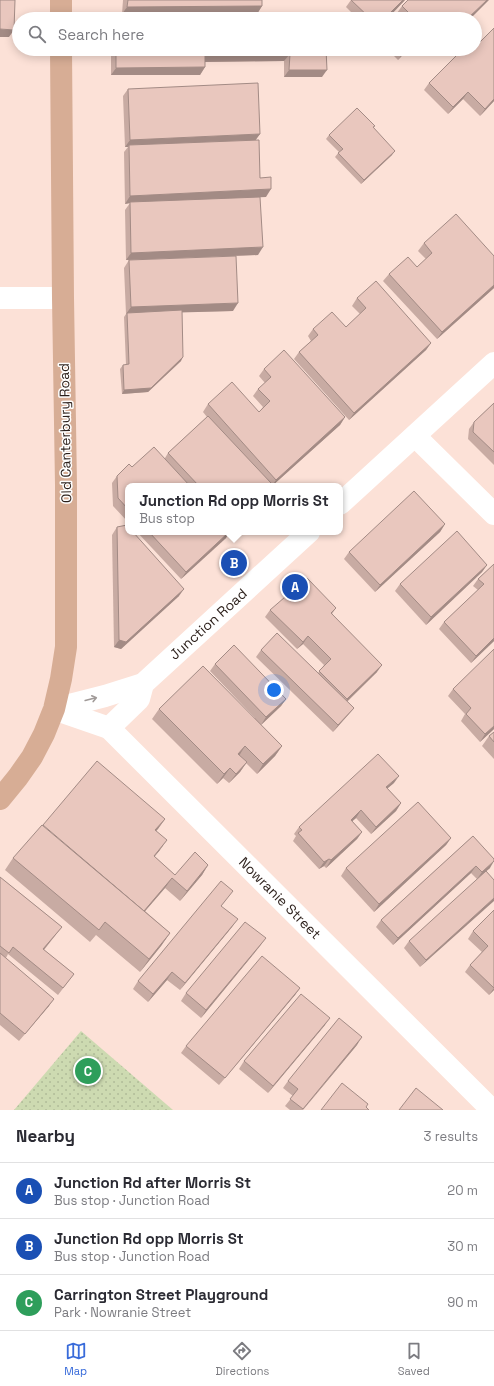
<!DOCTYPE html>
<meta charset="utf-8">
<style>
body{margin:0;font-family:"Space Grotesk",sans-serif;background:#f7f7f7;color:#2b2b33}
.you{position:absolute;left:274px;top:690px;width:14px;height:14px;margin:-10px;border:3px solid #fff;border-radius:50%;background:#1a73e8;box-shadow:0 0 0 6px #1a73e833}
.badge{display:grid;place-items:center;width:26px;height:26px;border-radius:50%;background:#386bda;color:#fff;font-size:13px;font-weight:700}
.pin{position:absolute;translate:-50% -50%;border:2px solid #fff;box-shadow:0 1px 4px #0006}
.popup{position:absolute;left:125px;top:483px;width:218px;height:52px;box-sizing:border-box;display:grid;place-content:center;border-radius:8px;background:#fff;filter:drop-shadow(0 1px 3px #0005);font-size:13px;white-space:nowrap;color:#7c7c81}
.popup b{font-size:15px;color:#2b2b33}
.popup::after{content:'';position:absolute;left:50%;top:100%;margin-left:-8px;border:8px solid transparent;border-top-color:#fff}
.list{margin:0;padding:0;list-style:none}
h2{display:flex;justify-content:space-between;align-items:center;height:52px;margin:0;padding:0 16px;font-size:17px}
h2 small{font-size:13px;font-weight:400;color:#7c7c81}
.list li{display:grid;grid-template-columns:26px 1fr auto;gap:12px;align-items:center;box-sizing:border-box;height:56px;padding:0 16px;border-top:1px solid #e1e1e2}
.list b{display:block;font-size:15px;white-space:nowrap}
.list p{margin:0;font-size:13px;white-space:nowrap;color:#7c7c81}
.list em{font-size:13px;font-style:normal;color:#7c7c81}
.icon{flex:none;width:22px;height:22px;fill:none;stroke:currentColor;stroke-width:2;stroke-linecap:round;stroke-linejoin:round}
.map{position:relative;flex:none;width:494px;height:1110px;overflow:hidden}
.search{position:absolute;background:#fff;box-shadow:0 2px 10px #0003;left:12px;right:12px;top:12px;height:44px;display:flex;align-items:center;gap:10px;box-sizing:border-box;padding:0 14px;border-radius:22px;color:#7c7c81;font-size:15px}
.sheet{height:220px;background:#fff}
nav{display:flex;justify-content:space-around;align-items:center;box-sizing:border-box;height:56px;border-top:1px solid #e1e1e2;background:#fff;font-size:11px;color:#7c7c81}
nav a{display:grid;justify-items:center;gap:2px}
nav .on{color:#386bda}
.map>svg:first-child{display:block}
.grass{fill:url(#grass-dots)}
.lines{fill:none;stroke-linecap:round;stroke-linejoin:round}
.minor{stroke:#fff;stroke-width:22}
.primary{stroke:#d7ad95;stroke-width:22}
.wall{fill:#c8aba3}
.shaded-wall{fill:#a38b85}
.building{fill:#e9c7be;stroke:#a38b85}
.oneway{stroke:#a09a98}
.labels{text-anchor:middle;stroke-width:3;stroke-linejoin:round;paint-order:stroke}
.street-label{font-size:14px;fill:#2b1f1a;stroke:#fff}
</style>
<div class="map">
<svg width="494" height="1110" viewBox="0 0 494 1110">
<defs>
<pattern id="grass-dots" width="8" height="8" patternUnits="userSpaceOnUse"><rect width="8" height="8" fill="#cddab1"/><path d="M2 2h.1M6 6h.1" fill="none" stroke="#b0bb98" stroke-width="1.8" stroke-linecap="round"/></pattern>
</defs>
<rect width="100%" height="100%" fill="#fce1d7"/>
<path class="grass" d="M 81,1031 L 173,1110 L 14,1110 Z"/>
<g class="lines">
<g class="minor">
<path d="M 0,298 L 63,298"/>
<path d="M 415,436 L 494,514"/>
<path d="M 340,504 L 494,363"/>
<path d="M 54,709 L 109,728 L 492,1110"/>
<path d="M 54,709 L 105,696 L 143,684 L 309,532"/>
<path d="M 109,728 L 139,699 L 143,684"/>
</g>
<g class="primary">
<path d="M 61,0 L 61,19"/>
<path d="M 0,799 L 18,777 L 32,757 L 44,734 L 54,709 L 61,679 L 66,647 L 66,485 L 63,298 L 61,49"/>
</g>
</g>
<g class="wall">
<path d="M 123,0 L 262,0 L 262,6 L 257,14 L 122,14 Z"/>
<path d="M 351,0 L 405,0 L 387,19 L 358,19 L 346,7 Z"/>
<path d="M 402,6 L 470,19 L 403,19 L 397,13 Z"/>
<path d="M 205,14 L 305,19 L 202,19 Z"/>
<path d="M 494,28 L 494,101 L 480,116 L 463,99 L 448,114 L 424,90 L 429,83 L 478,44 Z"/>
<path d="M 111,49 L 326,49 L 322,77 L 284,77 L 284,61 L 205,62 L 205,67 L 200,75 L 111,75 Z"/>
<path d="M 393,49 L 408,49 L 398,60 L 391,53 Z"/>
<path d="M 433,49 L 439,49 L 436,52 Z"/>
<path d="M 128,89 L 260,134 L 255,140 L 260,178 L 266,197 L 260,197 L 258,255 L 126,260 L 125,210 L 130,203 L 125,204 L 124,152 L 128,147 L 125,147 L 123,96 Z"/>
<path d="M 374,128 L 392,155 L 361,184 L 335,157 L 339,152 L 326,139 L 329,135 Z"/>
<path d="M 424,243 L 494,256 L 494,288 L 437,339 L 383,281 L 389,274 L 417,267 L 426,259 L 418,251 Z"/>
<path d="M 129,260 L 233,311 L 182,312 L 181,361 L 148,392 L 122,394 L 120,369 L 123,365 L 126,365 L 124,317 L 126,314 L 124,268 Z"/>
<path d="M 357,298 L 431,343 L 426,350 L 349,420 L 294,359 L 299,352 L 311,341 L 308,336 L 313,329 L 346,327 L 360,314 L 352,306 Z"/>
<path d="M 264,369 L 345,417 L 340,425 L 272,486 L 270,486 L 269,485 L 269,486 L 128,486 L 128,522 L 113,506 L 112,483 L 117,476 L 132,467 L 165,458 L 168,453 L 207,417 L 203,412 L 208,404 L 259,412 L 263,407 L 253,396 L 258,389 L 265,383 L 259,376 Z"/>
<path d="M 494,403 L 494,465 L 468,439 L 469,429 L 474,422 Z"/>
<path d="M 445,524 L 440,532 L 375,592 L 344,559 L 349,552 Z"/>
<path d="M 117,527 L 179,596 L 121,649 L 114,647 L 112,535 Z"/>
<path d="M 137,532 L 229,532 L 226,538 L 181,579 Z"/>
<path d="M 494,564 L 494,641 L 471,663 L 439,629 L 444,622 L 478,590 L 473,586 L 478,579 Z"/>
<path d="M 487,565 L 482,572 L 426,625 L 395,591 L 400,584 Z"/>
<path d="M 336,608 L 332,614 L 377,672 L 347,702 L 354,708 L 348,715 L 333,732 L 256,657 L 261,650 L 318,673 L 324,665 L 303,644 L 297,649 L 265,617 L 270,610 Z"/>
<path d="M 215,664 L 286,699 L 281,706 L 261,725 L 282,746 L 275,756 L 257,774 L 246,763 L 240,772 L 229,783 L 223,778 L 217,784 L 152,719 L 159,709 L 255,718 L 210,671 Z"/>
<path d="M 453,689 L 494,729 L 480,742 L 461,721 L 465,714 L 448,696 Z"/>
<path d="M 494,732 L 494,759 L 482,746 L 489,736 Z"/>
<path d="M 394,783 L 387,788 L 401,803 L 396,811 L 371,834 L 356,818 L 352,821 L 362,832 L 357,839 L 326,868 L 324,866 L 319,869 L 293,841 L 296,836 L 294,834 L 299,827 Z"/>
<path d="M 165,819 L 156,831 L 160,850 L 154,856 L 175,875 L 208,865 L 202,875 L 180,901 L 165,888 L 145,911 L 170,933 L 161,946 L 140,972 L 96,935 L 90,942 L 5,870 L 13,858 Z"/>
<path d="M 473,836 L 490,868 L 477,879 L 471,873 L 393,945 L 376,927 L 381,920 Z"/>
<path d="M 451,838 L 446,845 L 374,912 L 341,876 L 346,868 Z"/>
<path d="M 0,877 L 62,927 L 44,950 L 74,974 L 58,995 L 8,954 L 6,958 L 49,1006 L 19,1041 L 0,1025 Z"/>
<path d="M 494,880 L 420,967 L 404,948 L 409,941 Z"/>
<path d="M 228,898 L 221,906 L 232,927 L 180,990 L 167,980 L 148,1002 L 133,989 L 138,981 Z"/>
<path d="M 494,910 L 494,990 L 489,995 L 465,972 L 470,965 L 482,952 L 468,939 L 473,931 Z"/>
<path d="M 260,946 L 201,1018 L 181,1001 L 186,993 Z"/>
<path d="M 300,988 L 295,995 L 219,1085 L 181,1053 L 186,1046 Z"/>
<path d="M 325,1025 L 268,1093 L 239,1069 L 244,1061 Z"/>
<path d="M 357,1045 L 303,1110 L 290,1110 L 285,1106 L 293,1096 L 283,1088 L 288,1081 Z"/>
</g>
<g class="shaded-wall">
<path d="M 403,0 L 405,0 L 387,19 L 384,19 Z"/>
<path d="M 487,0 L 489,0 L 470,19 L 467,19 Z"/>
<path d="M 262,6 L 257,14 L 122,14 L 127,7 Z"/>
<path d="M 0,29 L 14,30 L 9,37 L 0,37 Z"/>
<path d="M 406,49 L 408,49 L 398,60 L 403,53 Z"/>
<path d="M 290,54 L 284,61 L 200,62 L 205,55 Z"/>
<path d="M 205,67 L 200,75 L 111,75 L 116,68 Z"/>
<path d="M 289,70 L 327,70 L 322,77 L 284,77 Z"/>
<path d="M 468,92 L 463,99 L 448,114 L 453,107 Z"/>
<path d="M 494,99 L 494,101 L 480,116 L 485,109 Z"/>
<path d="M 260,134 L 255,141 L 129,145 L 128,147 L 125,147 L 130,140 Z"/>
<path d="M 395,151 L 392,155 L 361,184 L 364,180 Z"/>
<path d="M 271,189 L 266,197 L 130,203 L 130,202 L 130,203 L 125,204 L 130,196 Z"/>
<path d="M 263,247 L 258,255 L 126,260 L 131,253 Z"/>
<path d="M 494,285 L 494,288 L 437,339 L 442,332 Z"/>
<path d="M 238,303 L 233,311 L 127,314 L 127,313 L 126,314 L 131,307 Z"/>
<path d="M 431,343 L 426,350 L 349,420 L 354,413 Z"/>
<path d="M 183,357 L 181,361 L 148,392 L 122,394 L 124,390 Z"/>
<path d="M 345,417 L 340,425 L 272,486 L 276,480 Z"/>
<path d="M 445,524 L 440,532 L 375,592 L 380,585 Z"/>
<path d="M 229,532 L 226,538 L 181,579 L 186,572 Z"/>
<path d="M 487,565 L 482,572 L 426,625 L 431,617 Z"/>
<path d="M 184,589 L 179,596 L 121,649 L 114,647 L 119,640 Z"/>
<path d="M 308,636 L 303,644 L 297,649 L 303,642 Z"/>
<path d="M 494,638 L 494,641 L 471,663 L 476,656 Z"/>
<path d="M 382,665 L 377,672 L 342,706 L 347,699 Z"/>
<path d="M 286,699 L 281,706 L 261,725 L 266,717 Z"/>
<path d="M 354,708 L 348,715 L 333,732 L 338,725 Z"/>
<path d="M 494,726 L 494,729 L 480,742 L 485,734 Z"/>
<path d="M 245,746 L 239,756 L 238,754 Z"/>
<path d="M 282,746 L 275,756 L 257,774 L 263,764 Z"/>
<path d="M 247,762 L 240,772 L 229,783 L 236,774 Z"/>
<path d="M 230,768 L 223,778 L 217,784 L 224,774 Z"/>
<path d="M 399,776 L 394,783 L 381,794 L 386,787 Z"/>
<path d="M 401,803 L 396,811 L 371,834 L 376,827 Z"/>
<path d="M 361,810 L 356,818 L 346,827 L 351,820 Z"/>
<path d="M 165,819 L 158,829 L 148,840 L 155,830 Z"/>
<path d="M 362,832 L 357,839 L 326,868 L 331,860 Z"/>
<path d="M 451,838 L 446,845 L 374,912 L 379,904 Z"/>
<path d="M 167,840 L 160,850 L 147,866 L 154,856 Z"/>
<path d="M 329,859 L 324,866 L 319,869 L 324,862 Z"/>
<path d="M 494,861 L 490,868 L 477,879 L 482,872 Z"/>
<path d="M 208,865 L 202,875 L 180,901 L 187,891 Z"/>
<path d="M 476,866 L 471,873 L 393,945 L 398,938 Z"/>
<path d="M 172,878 L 165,888 L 134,924 L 141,914 Z"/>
<path d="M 494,898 L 494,901 L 420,967 L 426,960 Z"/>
<path d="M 238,919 L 232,927 L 180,990 L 185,983 Z"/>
<path d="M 62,927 L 56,934 L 38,957 L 43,949 Z"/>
<path d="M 170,933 L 161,946 L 140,972 L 149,959 Z"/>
<path d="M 266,938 L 260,946 L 201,1018 L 206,1010 Z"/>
<path d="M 172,972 L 167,980 L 148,1002 L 153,994 Z"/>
<path d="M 300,988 L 295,995 L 219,1085 L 225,1078 Z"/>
<path d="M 494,988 L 494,990 L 489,995 Z"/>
<path d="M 54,999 L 49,1006 L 19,1041 L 25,1034 Z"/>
<path d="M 330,1018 L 325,1025 L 268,1093 L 273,1086 Z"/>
<path d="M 362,1037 L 357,1045 L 303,1110 Z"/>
</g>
<g class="building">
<path d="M 0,0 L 15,0 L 14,30 L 0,29 Z"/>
<path d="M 128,0 L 262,0 L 262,6 L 127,7 Z"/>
<path d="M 351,0 L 403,0 L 384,19 L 371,19 Z"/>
<path d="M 408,0 L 487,0 L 467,19 L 415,19 L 402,6 Z"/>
<path d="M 205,14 L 301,14 L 305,19 L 205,19 Z"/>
<path d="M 494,28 L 494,99 L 485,109 L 468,92 L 453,107 L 429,83 L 463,49 L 475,49 L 475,41 L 478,44 Z"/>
<path d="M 116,49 L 326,49 L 327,70 L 289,70 L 290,54 L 205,55 L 205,67 L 116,68 Z"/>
<path d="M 399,49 L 406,49 L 403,53 Z"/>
<path d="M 258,83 L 260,134 L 130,140 L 128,89 Z"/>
<path d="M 357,108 L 375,126 L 373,127 L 395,151 L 364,180 L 338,153 L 343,149 L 329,135 Z"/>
<path d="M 259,140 L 260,178 L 271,177 L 271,189 L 130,196 L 129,145 Z"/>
<path d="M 260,197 L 263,247 L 131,253 L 130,202 Z"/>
<path d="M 456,214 L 494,256 L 494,285 L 442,332 L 389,274 L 408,257 L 417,267 L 432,253 L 424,243 Z"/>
<path d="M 236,256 L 238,303 L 131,307 L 129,260 Z"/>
<path d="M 376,281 L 431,343 L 354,413 L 299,352 L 318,335 L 313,329 L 332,312 L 346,327 L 366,308 L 357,298 Z"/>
<path d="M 182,310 L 183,357 L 151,388 L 124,390 L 123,365 L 129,364 L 127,313 Z"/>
<path d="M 284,350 L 345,417 L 276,480 L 208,404 L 232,382 L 259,412 L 270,401 L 258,389 L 271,377 L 264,369 Z"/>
<path d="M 494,403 L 494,452 L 473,432 L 474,422 Z"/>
<path d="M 208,416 L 271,483 L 268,486 L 199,486 L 168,453 Z"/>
<path d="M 154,447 L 190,486 L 128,486 L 128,509 L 118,498 L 117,476 L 129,464 L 132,467 Z"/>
<path d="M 414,491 L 445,524 L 380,585 L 349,552 Z"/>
<path d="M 127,525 L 128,526 L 128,532 L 133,532 L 184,589 L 126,642 L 119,640 L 117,527 Z"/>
<path d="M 457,531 L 487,565 L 431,617 L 400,584 Z"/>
<path d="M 149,532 L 229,532 L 186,572 Z"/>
<path d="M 494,564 L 494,638 L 476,656 L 444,622 L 484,584 L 478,579 Z"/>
<path d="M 307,578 L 336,608 L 331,613 L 382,665 L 347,699 L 319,671 L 331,659 L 308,636 L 303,642 L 270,610 Z"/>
<path d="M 277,633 L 354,708 L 338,725 L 261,650 Z"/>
<path d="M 234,645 L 286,699 L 266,717 L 215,664 Z"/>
<path d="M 494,649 L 494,726 L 485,734 L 466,714 L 471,708 L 453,689 Z"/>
<path d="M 203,666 L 282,746 L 263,764 L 245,746 L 238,754 L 247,762 L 236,774 L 230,768 L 224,774 L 159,709 Z"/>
<path d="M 494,732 L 494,742 L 489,736 Z"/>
<path d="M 378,754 L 399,776 L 386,787 L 401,803 L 376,827 L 361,810 L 351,820 L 362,832 L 331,860 L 329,859 L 324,862 L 298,833 L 302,830 L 299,827 Z"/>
<path d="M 97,761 L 165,819 L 155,830 L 167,840 L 154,856 L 175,875 L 195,852 L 208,865 L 187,891 L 172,878 L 144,911 L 43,825 Z"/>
<path d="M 418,802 L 451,838 L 379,904 L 346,868 Z"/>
<path d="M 42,825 L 170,933 L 149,959 L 105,922 L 99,930 L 13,858 Z"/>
<path d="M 473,836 L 494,859 L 494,861 L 482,872 L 476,866 L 398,938 L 381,920 Z"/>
<path d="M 486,871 L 494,880 L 494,898 L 426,960 L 409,941 Z"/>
<path d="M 0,877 L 62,927 L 43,949 L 74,974 L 63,988 L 13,947 L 9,953 L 0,946 Z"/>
<path d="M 221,881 L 233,891 L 221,906 L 238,919 L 185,983 L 172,972 L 153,994 L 138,981 Z"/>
<path d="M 494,910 L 494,988 L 470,965 L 488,946 L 473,931 Z"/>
<path d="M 245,922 L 266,938 L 206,1010 L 186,993 Z"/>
<path d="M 0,953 L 54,999 L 25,1034 L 0,1013 Z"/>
<path d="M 262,956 L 300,988 L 225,1078 L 186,1046 Z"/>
<path d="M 301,994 L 330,1018 L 273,1086 L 244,1061 Z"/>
<path d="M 339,1018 L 362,1037 L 303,1109 L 290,1099 L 298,1089 L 288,1081 Z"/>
<path d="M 342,1083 L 368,1104 L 366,1107 L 369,1110 L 321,1110 Z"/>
<path d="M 416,1088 L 443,1110 L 399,1110 Z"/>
</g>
<defs><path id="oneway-shaft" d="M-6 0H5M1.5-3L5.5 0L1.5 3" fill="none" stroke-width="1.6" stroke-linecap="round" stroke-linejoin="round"/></defs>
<use class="oneway" href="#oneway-shaft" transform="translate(91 699) rotate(-14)"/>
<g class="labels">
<g class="street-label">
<text transform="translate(65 433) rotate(-91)" y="5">Old Canterbury Road</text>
<text transform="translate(208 624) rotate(-42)" y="5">Junction Road</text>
<text transform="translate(280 898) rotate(45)" y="5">Nowranie Street</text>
</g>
</g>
</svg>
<div class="you"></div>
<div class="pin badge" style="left:295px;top:587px;background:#1a4fb4">A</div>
<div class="pin badge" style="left:234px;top:563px;background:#1a4fb4">B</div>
<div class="popup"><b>Junction Rd opp Morris St</b>Bus stop</div>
<div class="pin badge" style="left:88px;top:1071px;background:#2e9e5b">C</div>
<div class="search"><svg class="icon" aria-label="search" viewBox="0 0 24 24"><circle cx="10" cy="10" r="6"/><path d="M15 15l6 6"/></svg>Search here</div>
</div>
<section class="sheet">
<h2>Nearby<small>3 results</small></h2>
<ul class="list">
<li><span class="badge" style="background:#1a4fb4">A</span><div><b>Junction Rd after Morris St</b><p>Bus stop · Junction Road</p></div><em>20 m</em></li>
<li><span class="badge" style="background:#1a4fb4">B</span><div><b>Junction Rd opp Morris St</b><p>Bus stop · Junction Road</p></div><em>30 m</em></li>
<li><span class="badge" style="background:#2e9e5b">C</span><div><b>Carrington Street Playground</b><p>Park · Nowranie Street</p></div><em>90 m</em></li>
</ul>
</section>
<nav>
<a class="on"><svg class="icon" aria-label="map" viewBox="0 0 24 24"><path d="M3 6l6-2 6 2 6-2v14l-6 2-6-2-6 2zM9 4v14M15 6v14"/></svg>Map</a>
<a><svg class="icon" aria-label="directions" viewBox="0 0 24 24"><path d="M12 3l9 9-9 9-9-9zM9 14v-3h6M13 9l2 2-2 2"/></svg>Directions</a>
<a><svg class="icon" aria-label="saved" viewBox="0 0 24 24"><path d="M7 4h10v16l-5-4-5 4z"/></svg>Saved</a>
</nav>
